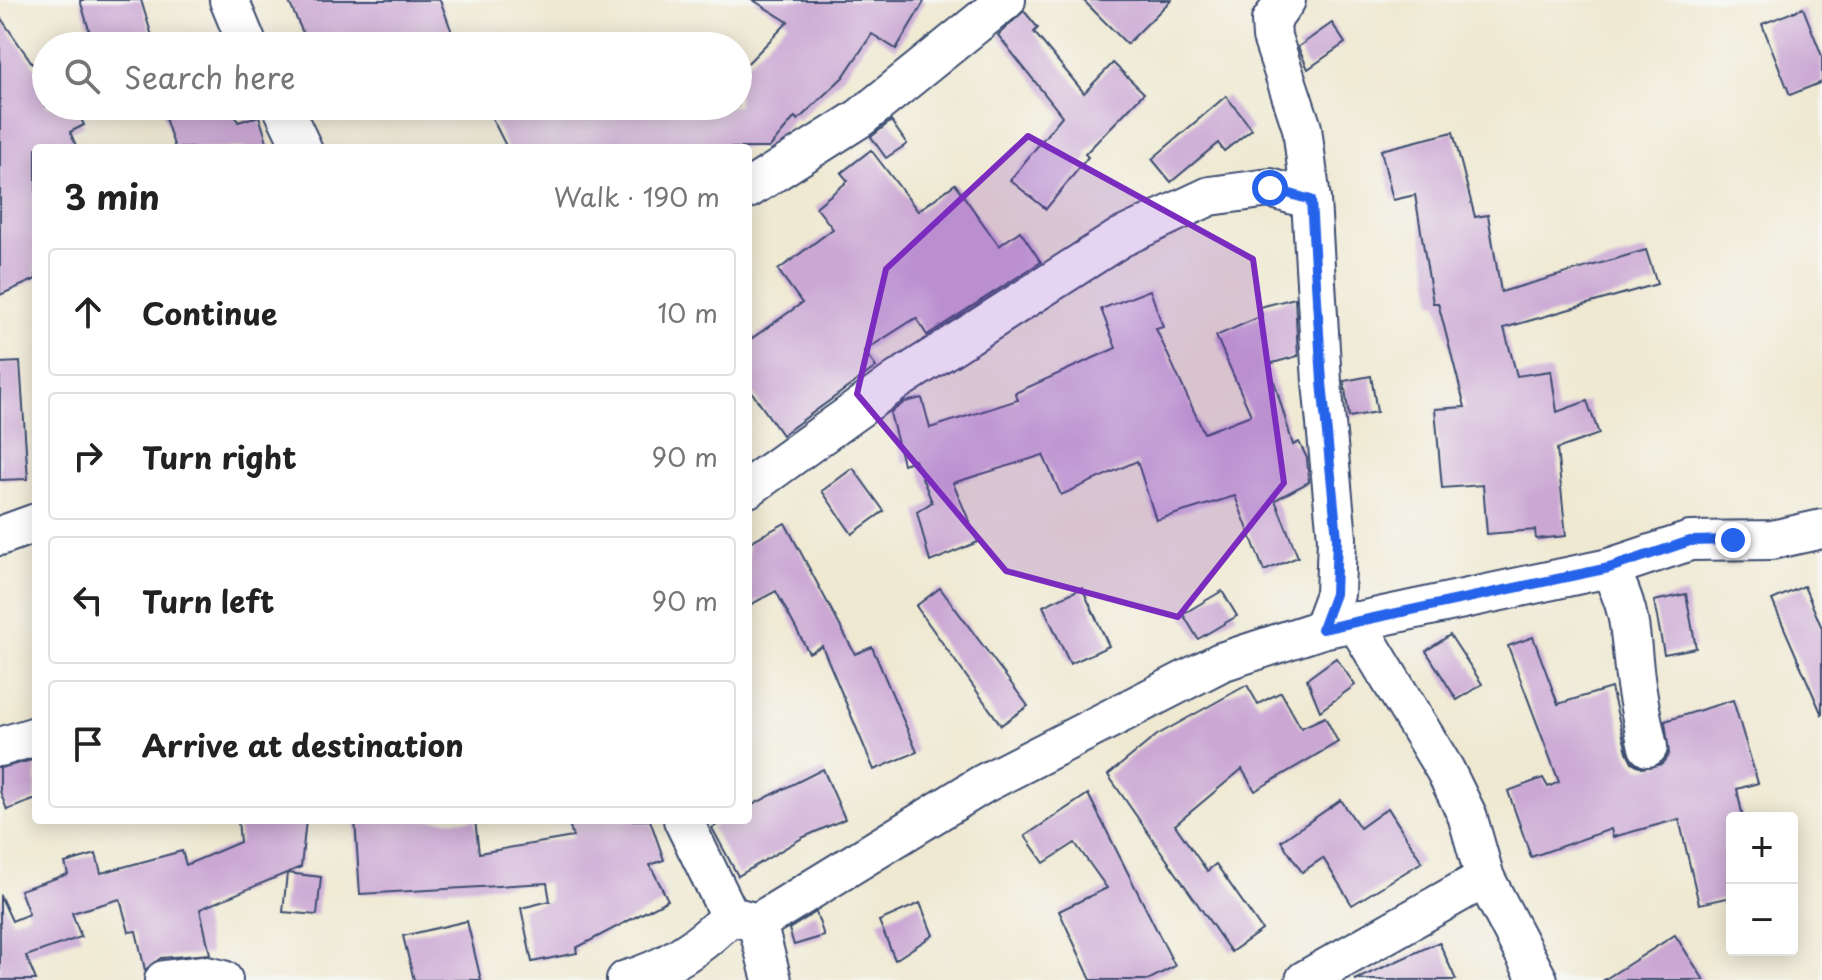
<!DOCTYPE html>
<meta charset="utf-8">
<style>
body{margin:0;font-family:"Playpen Sans",sans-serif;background:#f2f2f2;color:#222}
.controls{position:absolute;right:24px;bottom:24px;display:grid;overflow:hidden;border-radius:8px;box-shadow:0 4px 20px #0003}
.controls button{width:72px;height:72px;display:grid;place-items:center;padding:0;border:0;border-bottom:2px solid #e0e0e0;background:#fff;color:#222;font:40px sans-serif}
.stop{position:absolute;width:24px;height:24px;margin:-18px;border:6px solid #2563eb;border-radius:50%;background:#fff}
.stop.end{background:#2563eb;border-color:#fff;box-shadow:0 2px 8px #0008}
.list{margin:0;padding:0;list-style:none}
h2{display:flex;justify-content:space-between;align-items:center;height:104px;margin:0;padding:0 32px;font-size:34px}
h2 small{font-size:26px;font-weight:400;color:#767676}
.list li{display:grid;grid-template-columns:52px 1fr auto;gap:24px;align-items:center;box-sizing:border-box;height:128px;margin:0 16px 16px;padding:0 16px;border:2px solid #e0e0e0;border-radius:8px}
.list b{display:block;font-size:30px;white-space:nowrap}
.list em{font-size:26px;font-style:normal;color:#767676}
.icon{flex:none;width:44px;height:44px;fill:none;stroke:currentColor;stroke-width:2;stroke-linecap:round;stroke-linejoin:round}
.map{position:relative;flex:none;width:1822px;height:980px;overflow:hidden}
.search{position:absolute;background:#fff;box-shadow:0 4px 20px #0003;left:32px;top:32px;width:720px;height:88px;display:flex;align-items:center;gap:20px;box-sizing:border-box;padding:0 28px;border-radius:44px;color:#767676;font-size:30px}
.panel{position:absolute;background:#fff;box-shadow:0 4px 20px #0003;left:32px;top:144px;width:720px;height:680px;border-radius:8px}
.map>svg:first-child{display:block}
.building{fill:#cba8d4}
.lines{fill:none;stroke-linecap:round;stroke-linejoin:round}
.minor-casing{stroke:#3b4b6f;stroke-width:42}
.minor{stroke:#fff;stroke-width:38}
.route{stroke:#2563eb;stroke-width:10}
.marked{fill:#7b2cbf;fill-opacity:0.2;stroke:#7b2cbf;stroke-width:6;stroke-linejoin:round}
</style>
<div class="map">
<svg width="1822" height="980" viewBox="0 0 1822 980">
<rect width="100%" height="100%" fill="#f6f6f2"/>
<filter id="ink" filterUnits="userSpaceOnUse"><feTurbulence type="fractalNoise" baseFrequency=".0125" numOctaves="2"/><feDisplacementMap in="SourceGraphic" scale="16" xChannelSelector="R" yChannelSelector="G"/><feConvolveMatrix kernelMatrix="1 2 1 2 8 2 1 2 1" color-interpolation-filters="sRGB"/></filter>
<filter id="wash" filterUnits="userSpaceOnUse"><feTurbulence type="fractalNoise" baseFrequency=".006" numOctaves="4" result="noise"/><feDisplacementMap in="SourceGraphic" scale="32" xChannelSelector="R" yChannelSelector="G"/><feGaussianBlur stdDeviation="1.8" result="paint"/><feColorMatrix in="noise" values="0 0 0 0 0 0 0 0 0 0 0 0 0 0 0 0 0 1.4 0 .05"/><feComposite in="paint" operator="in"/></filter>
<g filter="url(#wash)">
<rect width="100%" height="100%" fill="#efe9d2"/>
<g id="blocks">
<g class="building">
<path d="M 80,0 L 141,0 L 155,46 L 94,46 Z"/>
<path d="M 288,0 L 440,0 L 457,46 L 309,46 Z"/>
<path d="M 753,0 L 925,0 L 896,49 L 872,34 L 843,77 L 798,120 L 795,117 L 769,148 L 507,148 L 486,106 L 738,106 L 738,73 L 788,22 Z"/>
<path d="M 1083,0 L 1171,0 L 1127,44 Z"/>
<path d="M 1803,8 L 1822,56 L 1822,82 L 1790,95 L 1762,24 Z"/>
<path d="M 1024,11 L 1038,28 L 1034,32 L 1084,93 L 1113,63 L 1144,93 L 1085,154 L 1088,157 L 1046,209 L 1010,180 L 1062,116 L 998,35 Z"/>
<path d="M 0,17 L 46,83 L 46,106 L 75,106 L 84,125 L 70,132 L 77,148 L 36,148 L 36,279 L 0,295 Z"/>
<path d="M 1332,23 L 1345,43 L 1308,69 L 1298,47 Z"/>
<path d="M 1226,96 L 1252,129 L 1224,151 L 1218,143 L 1171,182 L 1152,159 Z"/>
<path d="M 161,106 L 232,106 L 238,122 L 259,116 L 269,148 L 175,148 Z"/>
<path d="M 891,121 L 907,144 L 886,158 L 871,137 Z"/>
<path d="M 1453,132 L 1475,217 L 1488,215 L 1501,292 L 1646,250 L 1657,284 L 1504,328 L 1517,376 L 1551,371 L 1557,412 L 1587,401 L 1599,434 L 1557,449 L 1566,536 L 1536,539 L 1535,530 L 1487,534 L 1483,485 L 1442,488 L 1435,409 L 1465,407 L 1438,303 L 1433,303 L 1415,195 L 1393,200 L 1381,150 Z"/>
<path d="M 871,150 L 918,211 L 955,184 L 999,246 L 1020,231 L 1041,262 L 927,335 L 916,318 L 864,351 L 876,367 L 782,435 L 748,387 L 748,341 L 802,303 L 778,270 L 833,229 L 816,207 L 848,181 L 841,173 Z"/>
<path d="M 1150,290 L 1163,327 L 1156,329 L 1204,433 L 1251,415 L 1216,336 L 1262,316 L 1260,307 L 1295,298 L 1298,356 L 1269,364 L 1293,445 L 1299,442 L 1307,458 L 1309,482 L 1275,500 L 1298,557 L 1264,571 L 1235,496 L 1156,520 L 1137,461 L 1061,495 L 1043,455 L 953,483 L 978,542 L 930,562 L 917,512 L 932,502 L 915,460 L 903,464 L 890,413 L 905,402 L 922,398 L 930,428 L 1018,400 L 1015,393 L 1116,348 L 1101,309 Z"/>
<path d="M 20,362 L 28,479 L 0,480 L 0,363 Z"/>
<path d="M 1371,376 L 1377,412 L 1349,417 L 1344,381 Z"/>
<path d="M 853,468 L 884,511 L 852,534 L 822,491 Z"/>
<path d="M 785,523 L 855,654 L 872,647 L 917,752 L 874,770 L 822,646 L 809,653 L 776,591 L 748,606 L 748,543 Z"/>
<path d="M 1804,586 L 1822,628 L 1822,715 L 1772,600 Z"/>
<path d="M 940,588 L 1028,706 L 1001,725 L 916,606 Z"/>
<path d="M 1082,588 L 1109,646 L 1070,664 L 1043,606 Z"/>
<path d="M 1222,591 L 1237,616 L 1198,639 L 1183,614 Z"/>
<path d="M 1686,594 L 1696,648 L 1664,654 L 1654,601 Z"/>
<path d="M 1450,635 L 1482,684 L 1457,700 L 1426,651 Z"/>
<path d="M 1533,637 L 1558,704 L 1611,688 L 1627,752 L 1632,762 L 1642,768 L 1662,764 L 1669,754 L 1665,721 L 1733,700 L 1758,783 L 1737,789 L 1743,818 L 1732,818 L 1732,897 L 1699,904 L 1679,819 L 1613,837 L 1611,829 L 1531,857 L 1508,791 L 1543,778 L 1548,787 L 1559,782 L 1508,646 Z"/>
<path d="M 1336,658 L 1355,685 L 1320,711 L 1307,679 Z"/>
<path d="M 1247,685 L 1258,704 L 1281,692 L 1301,728 L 1325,717 L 1338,742 L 1255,791 L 1242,769 L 1175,825 L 1207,871 L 1216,864 L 1262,930 L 1231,952 L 1108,775 L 1157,735 Z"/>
<path d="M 36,759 L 36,799 L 7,810 L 0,791 L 0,768 Z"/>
<path d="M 823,769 L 845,819 L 804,837 L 738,876 L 712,828 L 726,820 L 748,820 L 748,807 Z"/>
<path d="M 1088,794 L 1175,966 L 1148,980 L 1091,980 L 1059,911 L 1107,888 L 1075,843 L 1044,863 L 1025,836 Z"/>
<path d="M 1341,800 L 1360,828 L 1388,808 L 1422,862 L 1352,905 L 1323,858 L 1302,872 L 1281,841 Z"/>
<path d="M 238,820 L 306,820 L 301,867 L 200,909 L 210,954 L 161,958 L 145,970 L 136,931 L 129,932 L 120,899 L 72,913 L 81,937 L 26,956 L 36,980 L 0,980 L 0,895 L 12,921 L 29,914 L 20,890 L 68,874 L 65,863 L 96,854 L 101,873 L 182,851 L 186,865 L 240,842 Z"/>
<path d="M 355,820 L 475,820 L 479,853 L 573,837 L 568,820 L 650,820 L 664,860 L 650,865 L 668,900 L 576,948 L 577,953 L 532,962 L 521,908 L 550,901 L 547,883 L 360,894 Z"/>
<path d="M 287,873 L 321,877 L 317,915 L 283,912 Z"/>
<path d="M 920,903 L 933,935 L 895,960 L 879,921 Z"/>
<path d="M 816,912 L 824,936 L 794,945 L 789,929 Z"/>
<path d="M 467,921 L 481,980 L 414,980 L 403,936 Z"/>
<path d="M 1675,935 L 1704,980 L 1604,980 Z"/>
<path d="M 1439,942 L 1456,980 L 1355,980 Z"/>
</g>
</g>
</g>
<g filter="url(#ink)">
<use href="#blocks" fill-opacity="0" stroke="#3b4b6f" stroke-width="2"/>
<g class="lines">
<defs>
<g id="minor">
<path d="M 229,0 L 248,46"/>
<path d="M 1286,0 L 1271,21 L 1272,37 L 1302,128 L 1311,200 L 1322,382 L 1337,538 L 1335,594 L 1322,629"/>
<path d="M 282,106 L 302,148"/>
<path d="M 748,189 L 860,118 L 1006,0"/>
<path d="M 748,488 L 898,380 L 1120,238 L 1210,196 L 1270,188 L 1311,200"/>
<path d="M 0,536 L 36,523"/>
<path d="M 1609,568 C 1633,614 1629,630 1635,678 C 1638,701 1643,724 1648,747"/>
<path d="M 1355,621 L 1445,770 L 1467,815 L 1485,878 L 1538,980"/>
<path d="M 0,747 L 36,736"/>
<path d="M 683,820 L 730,916"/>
<path d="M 732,916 L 757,923 L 772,980"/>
<path d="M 757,923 L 983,784 L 1221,662 L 1322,629 L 1609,568 L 1690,541 L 1772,540 L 1822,529"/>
<path d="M 164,980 L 202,975 L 223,980"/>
<path d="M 626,980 C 666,969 701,946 730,916"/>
<path d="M 1305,980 L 1485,878"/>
</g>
</defs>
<use href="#minor" class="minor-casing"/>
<use href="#minor" class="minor"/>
</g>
</g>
<g class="lines" filter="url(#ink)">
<path class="route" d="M 1270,188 L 1311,200 L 1322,382 L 1337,538 L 1335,594 L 1322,629 L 1609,568 L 1690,541 L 1733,540"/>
</g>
<path class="marked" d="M 1028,136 L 1253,259 L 1284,483 L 1178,617 L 1006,571 L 857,394 L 886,269 Z"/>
</svg>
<div class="controls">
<button>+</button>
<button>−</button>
</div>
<div class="stop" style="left:1270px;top:188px"></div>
<div class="stop end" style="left:1733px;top:540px"></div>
<div class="search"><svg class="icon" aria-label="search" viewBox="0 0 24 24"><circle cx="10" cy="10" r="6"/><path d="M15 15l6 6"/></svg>Search here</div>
<section class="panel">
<h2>3 min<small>Walk · 190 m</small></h2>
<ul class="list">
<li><svg class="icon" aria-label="ahead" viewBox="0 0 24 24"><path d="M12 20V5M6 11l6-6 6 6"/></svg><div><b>Continue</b></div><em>10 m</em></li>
<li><svg class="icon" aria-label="right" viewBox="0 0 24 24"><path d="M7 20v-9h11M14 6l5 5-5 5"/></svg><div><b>Turn right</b></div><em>90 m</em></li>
<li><svg class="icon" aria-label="left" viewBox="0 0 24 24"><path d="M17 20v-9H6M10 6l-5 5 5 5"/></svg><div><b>Turn left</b></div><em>90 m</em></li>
<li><svg class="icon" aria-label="arrive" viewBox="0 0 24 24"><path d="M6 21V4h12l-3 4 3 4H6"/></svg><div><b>Arrive at destination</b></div></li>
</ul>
</section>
</div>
